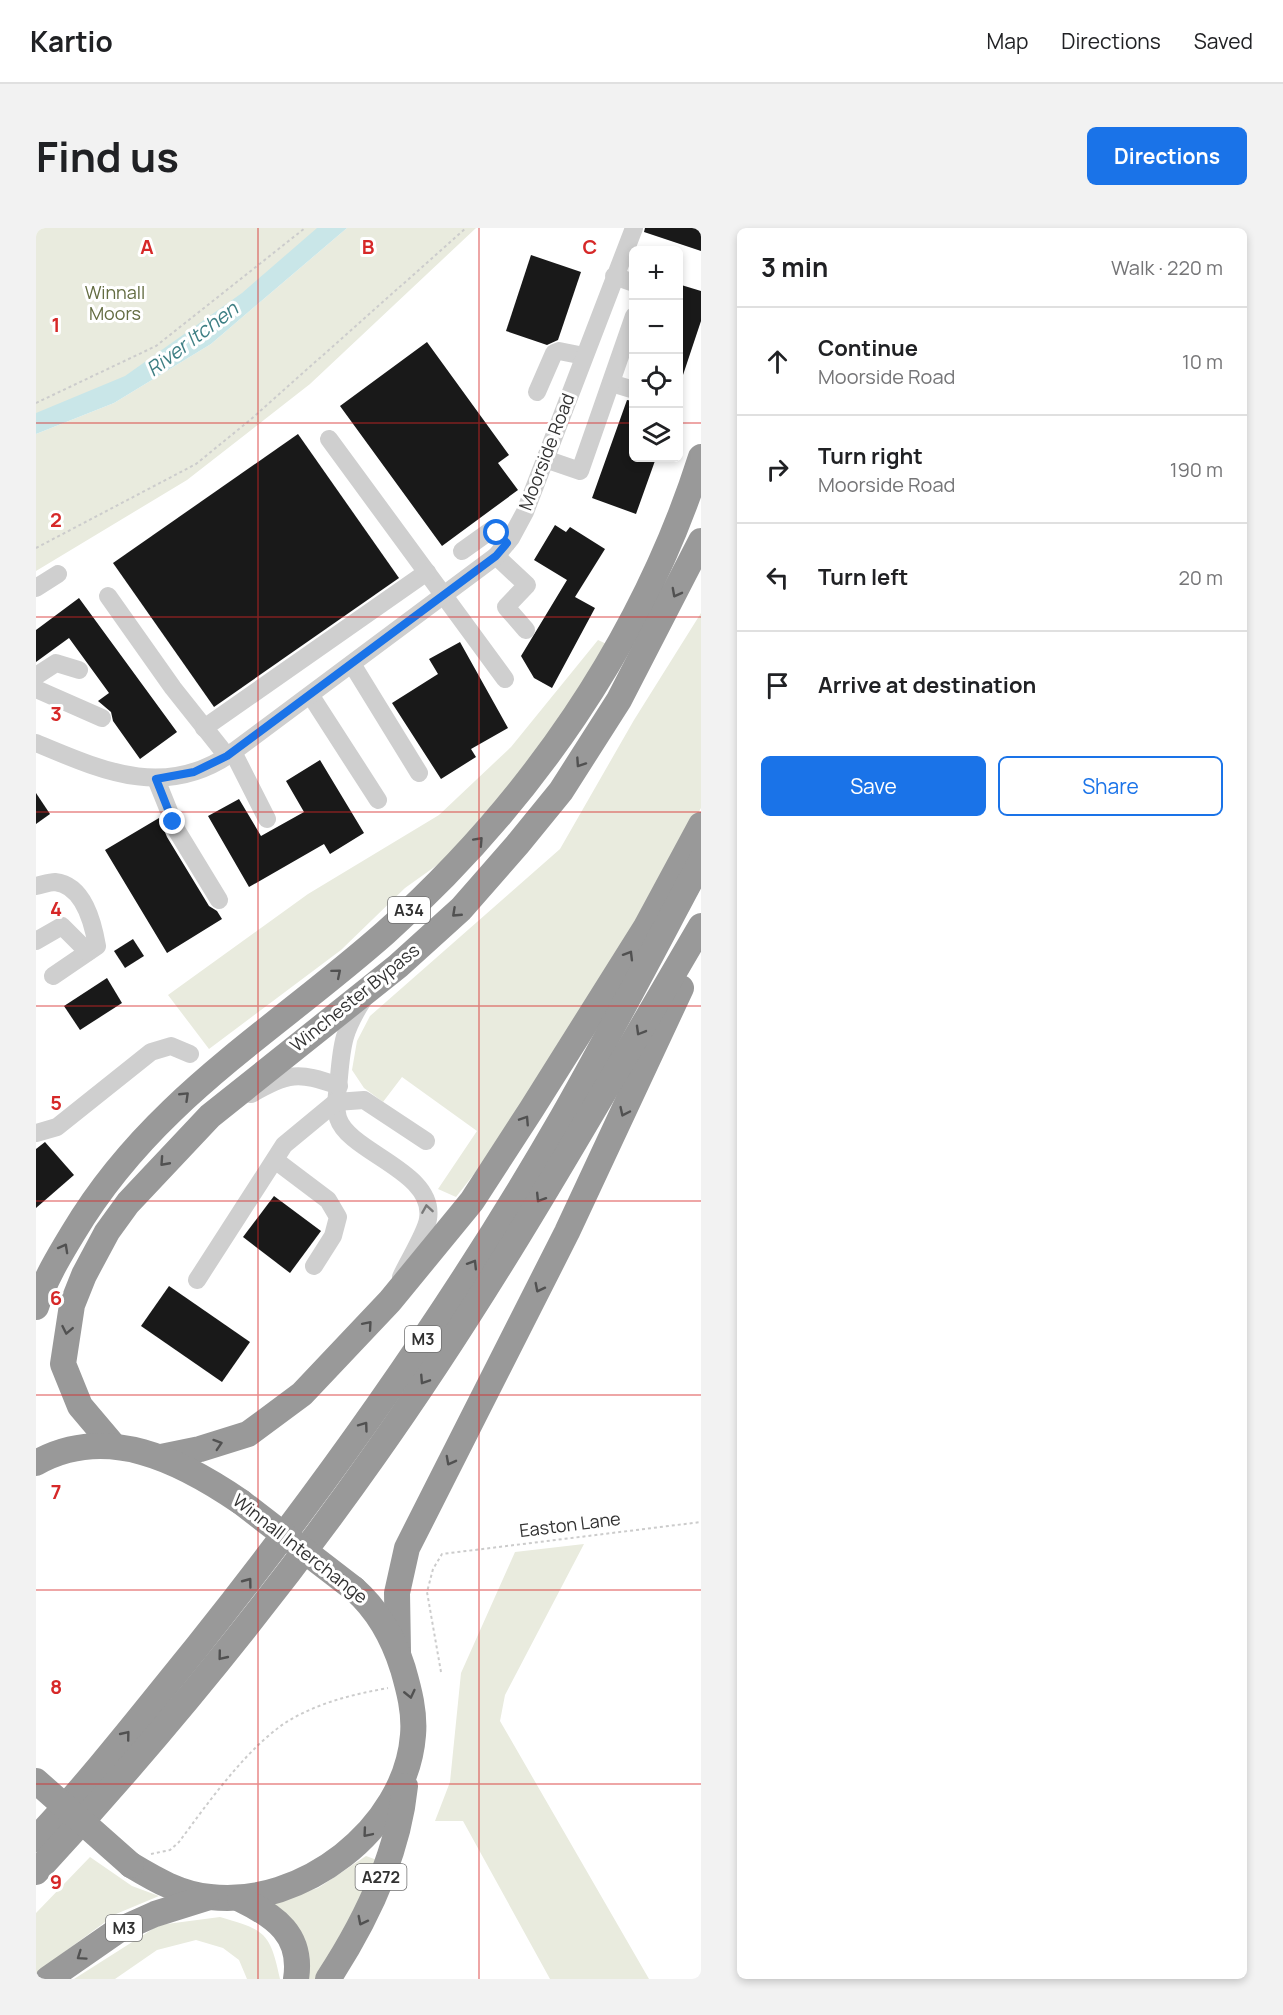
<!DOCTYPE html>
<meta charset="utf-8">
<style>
body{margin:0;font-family:Manrope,sans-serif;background:#f2f2f2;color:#202124}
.controls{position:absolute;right:18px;top:18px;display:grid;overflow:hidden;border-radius:9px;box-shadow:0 3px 9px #0003}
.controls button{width:54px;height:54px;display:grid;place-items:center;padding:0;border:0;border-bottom:2px solid #e0e0e0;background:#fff;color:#202124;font:30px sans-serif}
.stop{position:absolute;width:18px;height:18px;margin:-14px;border:4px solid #1a73e8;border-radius:50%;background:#fff}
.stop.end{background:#1a73e8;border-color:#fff;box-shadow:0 2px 6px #0008}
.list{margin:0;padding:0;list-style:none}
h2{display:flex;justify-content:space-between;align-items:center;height:78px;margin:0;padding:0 24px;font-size:26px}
h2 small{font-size:20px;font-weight:400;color:#757577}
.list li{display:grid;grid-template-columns:39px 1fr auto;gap:18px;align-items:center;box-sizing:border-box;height:108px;padding:0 24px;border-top:2px solid #e0e0e0}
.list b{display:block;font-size:22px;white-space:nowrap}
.list p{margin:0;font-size:20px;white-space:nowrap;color:#757577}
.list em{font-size:20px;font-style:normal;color:#757577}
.actions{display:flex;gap:12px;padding:18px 24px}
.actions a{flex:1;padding:14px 0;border:2px solid #1a73e8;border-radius:9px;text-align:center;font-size:21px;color:#1a73e8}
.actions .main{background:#1a73e8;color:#fff}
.icon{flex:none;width:33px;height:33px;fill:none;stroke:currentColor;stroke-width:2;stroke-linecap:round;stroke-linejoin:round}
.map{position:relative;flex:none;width:665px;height:1751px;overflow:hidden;border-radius:9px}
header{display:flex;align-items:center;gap:36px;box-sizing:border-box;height:84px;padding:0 30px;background:#fff;border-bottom:2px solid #e0e0e0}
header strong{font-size:28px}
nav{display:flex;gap:33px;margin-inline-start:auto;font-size:21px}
.intro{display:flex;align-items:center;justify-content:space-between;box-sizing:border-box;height:144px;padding:0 36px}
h1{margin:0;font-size:42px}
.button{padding:15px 27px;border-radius:9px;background:#1a73e8;color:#fff;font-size:21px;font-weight:700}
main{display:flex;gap:36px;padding:0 36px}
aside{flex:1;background:#fff;border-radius:9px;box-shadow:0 3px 9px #0003}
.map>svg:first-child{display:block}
.green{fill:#e9ebde}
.water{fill:#c9e6e8}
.building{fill:#191919}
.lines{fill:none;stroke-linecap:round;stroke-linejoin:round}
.path{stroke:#ccc;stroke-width:2;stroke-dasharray:3 3;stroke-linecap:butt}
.minor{stroke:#cfcfcf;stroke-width:18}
.highway{stroke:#999;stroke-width:26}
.highway-bridge{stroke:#999;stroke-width:26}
.oneway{stroke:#515151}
.oneway2{stroke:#797979}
.route{stroke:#1a73e8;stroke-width:8}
.grid{fill:none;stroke:#d62828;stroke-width:1.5;stroke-opacity:0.55}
.labels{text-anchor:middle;stroke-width:6;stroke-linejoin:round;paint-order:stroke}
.shield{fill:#fff;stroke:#707070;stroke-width:1.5}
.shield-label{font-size:16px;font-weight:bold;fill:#323232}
.park-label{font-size:18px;fill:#636c41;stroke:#fff}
.street-label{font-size:18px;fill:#323232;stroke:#fff}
.water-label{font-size:20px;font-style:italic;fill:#3e7f84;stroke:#fff}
.grid-label{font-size:20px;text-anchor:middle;font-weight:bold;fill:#d62828;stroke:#fff;stroke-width:6;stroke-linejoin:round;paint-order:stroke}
</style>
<header>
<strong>Kartio</strong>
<nav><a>Map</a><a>Directions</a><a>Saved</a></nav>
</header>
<div class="intro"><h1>Find us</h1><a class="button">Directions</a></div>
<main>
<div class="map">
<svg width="665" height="1751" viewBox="0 0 665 1751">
<rect width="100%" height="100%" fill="#fff"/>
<g class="green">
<path d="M 0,0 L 296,0 L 108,148 L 0,198 Z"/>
<path d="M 311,0 L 440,0 L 274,156 L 151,252 L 0,343 L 0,206 L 78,175 L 175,116 Z"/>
<path d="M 665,385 L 665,580 L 590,721 L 463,914 L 420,969 L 402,961 L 441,903 L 366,849 L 347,874 L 328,860 L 316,842 L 321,813 L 334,788 L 524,621 L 598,492 Z"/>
<path d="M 562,412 L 577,419 L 432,615 L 369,660 L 305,722 L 173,821 L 132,767 L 272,666 L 403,587 L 475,519 Z"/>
<path d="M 548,1316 L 469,1467 L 464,1493 L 613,1751 L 514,1751 L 427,1593 L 399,1593 L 414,1554 L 425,1445 L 479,1324 Z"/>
<path d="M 330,1628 L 341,1632 L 335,1653 L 282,1751 L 272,1751 C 276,1718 255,1698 234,1675 L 282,1660 Z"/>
<path d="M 54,1629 L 96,1658 L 123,1668 L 80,1686 L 0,1745 L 0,1685 Z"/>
<path d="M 184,1689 C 229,1702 234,1704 244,1751 L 211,1751 L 203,1732 L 187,1720 L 160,1712 L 121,1722 L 79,1751 L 38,1751 L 123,1697 Z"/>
</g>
<path class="water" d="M 281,0 L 311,0 L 175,116 L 78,175 L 0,206 L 0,185 L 89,148 L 206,65 Z"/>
<g class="building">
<path d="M 609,0 L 665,0 L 665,23 L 608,4 Z"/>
<path d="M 495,27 L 545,44 L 522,112 L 511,117 L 470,103 Z"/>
<path d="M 642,56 L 665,63 L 665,93 L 645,153 Z"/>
<path d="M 391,114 L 473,227 L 462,235 L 482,262 L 406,318 L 304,178 Z"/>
<path d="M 591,172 L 597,173 L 597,230 L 620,230 L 600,286 L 556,270 Z"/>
<path d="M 262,206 L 363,350 L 178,479 L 77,335 Z"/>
<path d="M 519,297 L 530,304 L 534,299 L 569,321 L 539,369 L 559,380 L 516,460 L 498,450 L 485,428 L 531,352 L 498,332 Z"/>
<path d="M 43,370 L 141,504 L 104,531 L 77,493 L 75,484 L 62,473 L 73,465 L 33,410 L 0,434 L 0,402 Z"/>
<path d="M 424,414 L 472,500 L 435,521 L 440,529 L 405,551 L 356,475 L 402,446 L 393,431 Z"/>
<path d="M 284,532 L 328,605 L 294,626 L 288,616 L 213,659 L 172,588 L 203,571 L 225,608 L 268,584 L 250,553 Z"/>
<path d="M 0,565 L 14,586 L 0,596 Z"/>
<path d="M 123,590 L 131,609 L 173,678 L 181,683 L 186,691 L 131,725 L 69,622 Z"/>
<path d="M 97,711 L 108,728 L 89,740 L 78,723 Z"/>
<path d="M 71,750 L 86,775 L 44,802 L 28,778 Z"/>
<path d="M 9,914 L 38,947 L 0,980 L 0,921 Z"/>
<path d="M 238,968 L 285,1003 L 254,1045 L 207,1009 Z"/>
<path d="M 133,1058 L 214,1114 L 186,1154 L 105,1098 Z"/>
</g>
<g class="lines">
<g class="path">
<path d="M 0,175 L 120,118 L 269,0"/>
<path d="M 0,320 L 160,236 L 214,192 L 430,0"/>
<path d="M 405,1444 L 391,1364 L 397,1341 L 406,1326 L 665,1294"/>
<path d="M 115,1626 L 134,1622 L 143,1614 C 172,1575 216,1512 259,1489 C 289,1473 319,1466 352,1460"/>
</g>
<g class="minor">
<path d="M 578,48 L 598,55"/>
<path d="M 575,155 L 598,162"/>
<path d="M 501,164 L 518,125 L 523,123 L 548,128"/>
<path d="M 293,211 L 469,451"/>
<path d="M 509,231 L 544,243 L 598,88"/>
<path d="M 426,323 L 454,303 L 461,305 L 471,315"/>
<path d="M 460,328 L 491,357 L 470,379 L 490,402"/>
<path d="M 0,360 L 22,346"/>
<path d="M 72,368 L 137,460 L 191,528"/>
<path d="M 316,436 L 383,545"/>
<path d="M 0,448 L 20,435 L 43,442"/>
<path d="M 0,461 L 66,490"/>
<path d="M 275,468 L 342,572"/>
<path d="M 168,500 L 391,344"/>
<path d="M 0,515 C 67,543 130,572 197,524 L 460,328 L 475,310 L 489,284 L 598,0"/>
<path d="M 197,524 L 231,591"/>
<path d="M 120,551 L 141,603 L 183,672"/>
<path d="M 0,658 C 5,657 14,654 19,654 C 48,657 57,695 61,718 L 17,748"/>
<path d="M 0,713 L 26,698 L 52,724"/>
<path d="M 327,772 C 308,802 306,814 303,849 C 302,862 298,877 302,890 C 313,925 400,943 392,991 C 390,1005 371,1035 365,1049"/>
<path d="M 215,866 C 253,845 261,843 303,858"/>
<path d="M 0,905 L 21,899 L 115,824 L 135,818 L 154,826"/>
<path d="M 239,932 L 292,972 L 302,989 L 297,1008 L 278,1038"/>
<path d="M 161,1052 L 248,917 L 300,874 L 328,872 L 390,913"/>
</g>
<g class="highway">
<path d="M 0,1079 C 8,1053 23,1028 37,1005 C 115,873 237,804 349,705 C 493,576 606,414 665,229"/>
<path d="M 77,1217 L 44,1178 L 27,1136 L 36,1077 L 48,1047 L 71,1004 L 92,975 L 174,888 L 362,738 L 425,681 L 481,617 L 525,563 L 583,472 L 665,313"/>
<path d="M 125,1229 L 164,1221 L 212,1206 L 266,1166 L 354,1073 L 436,973 L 495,882 L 610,699 L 665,597"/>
<path d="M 0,1235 C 71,1195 145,1233 205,1274"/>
<path d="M 362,1424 L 361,1365 L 371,1320 L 531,1004 L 645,760"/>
<path d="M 0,1611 C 57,1550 108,1484 161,1419 C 294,1252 419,1076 526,890 C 574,806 619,719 665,633"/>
<path d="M 95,1637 C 120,1652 144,1666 174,1669 C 265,1680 370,1601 377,1507 C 379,1484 373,1462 367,1441 C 357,1409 342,1382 318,1361"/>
<path d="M 0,1644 C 121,1513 235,1374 338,1228 C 458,1059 560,877 665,698"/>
<path d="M 204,1671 C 239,1688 267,1707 260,1751"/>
<path d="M 12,1751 L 81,1703 L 119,1686 L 170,1670"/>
<path d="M 292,1751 C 330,1693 362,1628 369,1558"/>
</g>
<g class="highway-bridge">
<path d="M 205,1274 L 318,1361"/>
<path d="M 0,1553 L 95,1637"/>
</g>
</g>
<defs><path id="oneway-chevron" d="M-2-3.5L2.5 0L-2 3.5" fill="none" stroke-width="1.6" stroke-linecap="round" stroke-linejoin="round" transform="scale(1.5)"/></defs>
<g class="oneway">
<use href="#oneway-chevron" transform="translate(640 365) rotate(118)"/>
<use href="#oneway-chevron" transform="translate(544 535) rotate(124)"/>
<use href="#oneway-chevron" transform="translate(443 613) rotate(-47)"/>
<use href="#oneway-chevron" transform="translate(420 685) rotate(137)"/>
<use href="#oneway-chevron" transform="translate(593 727) rotate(-59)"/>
<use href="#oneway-chevron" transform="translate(301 745) rotate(-40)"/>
<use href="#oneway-chevron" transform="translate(604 803) rotate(120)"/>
<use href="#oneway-chevron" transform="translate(149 868) rotate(-44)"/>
<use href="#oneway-chevron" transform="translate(588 884) rotate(115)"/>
<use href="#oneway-chevron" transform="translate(489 892) rotate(-57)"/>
<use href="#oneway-chevron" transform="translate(128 934) rotate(132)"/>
<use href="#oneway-chevron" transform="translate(504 970) rotate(122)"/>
<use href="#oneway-chevron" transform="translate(28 1020) rotate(-61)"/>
<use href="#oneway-chevron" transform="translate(437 1036) rotate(-58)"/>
<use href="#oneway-chevron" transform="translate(503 1060) rotate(117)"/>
<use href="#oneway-chevron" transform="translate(332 1097) rotate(-49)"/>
<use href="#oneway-chevron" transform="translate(31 1102) rotate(101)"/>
<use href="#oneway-chevron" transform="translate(388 1152) rotate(123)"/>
<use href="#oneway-chevron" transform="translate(328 1198) rotate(-54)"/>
<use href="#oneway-chevron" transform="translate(182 1216) rotate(-18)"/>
<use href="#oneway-chevron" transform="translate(414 1233) rotate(118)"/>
<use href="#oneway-chevron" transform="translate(212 1354) rotate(-53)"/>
<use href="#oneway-chevron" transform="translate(186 1428) rotate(129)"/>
<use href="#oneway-chevron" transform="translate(374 1466) rotate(77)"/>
<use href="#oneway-chevron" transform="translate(90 1507) rotate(-51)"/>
<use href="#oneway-chevron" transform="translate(331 1605) rotate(130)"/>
<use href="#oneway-chevron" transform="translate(326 1693) rotate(117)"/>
<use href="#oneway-chevron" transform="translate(45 1728) rotate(145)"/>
</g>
<use class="oneway2" href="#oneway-chevron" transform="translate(391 981) rotate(-99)"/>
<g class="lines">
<path class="route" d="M 137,594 L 120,551 L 158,544 L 191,528 L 460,328 L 471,315 L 461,305"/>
</g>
<path class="grid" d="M 222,0 L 222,1751M 443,0 L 443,1751M 0,195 L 598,195M 642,195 L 665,195M 0,389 L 665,389M 0,584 L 665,584M 0,778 L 665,778M 0,973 L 665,973M 0,1167 L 665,1167M 0,1362 L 665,1362M 0,1556 L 665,1556"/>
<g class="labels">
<g class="shield">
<rect x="352" y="669" width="42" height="26" rx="4.5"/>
<rect x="369" y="1098" width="36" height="26" rx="4.5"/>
<rect x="319.5" y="1636" width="51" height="26" rx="4.5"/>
<rect x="70" y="1687" width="36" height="26" rx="4.5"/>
</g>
<g class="shield-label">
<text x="373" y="688">A34</text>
<text x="387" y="1117">M3</text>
<text x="345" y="1655">A272</text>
<text x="88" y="1706">M3</text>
</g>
<g class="park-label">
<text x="79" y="71">Winnall<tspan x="79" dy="21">Moors</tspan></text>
</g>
<g class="street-label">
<text transform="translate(511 224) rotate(-69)" y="6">Moorside Road</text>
<text transform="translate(319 770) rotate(-39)" y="6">Winchester Bypass</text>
<text transform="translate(534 1297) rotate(-7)" y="6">Easton Lane</text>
<text transform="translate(264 1321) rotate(38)" y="6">Winnall Interchange</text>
</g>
<g class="water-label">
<text transform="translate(156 111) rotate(-37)" y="7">River Itchen</text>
</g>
</g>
<g class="grid-label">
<text x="111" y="26">A</text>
<text x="332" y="26">B</text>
<text x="554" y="26">C</text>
<text x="20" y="104">1</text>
<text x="20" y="299">2</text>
<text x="20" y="493">3</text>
<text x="20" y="688">4</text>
<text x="20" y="882">5</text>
<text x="20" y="1077">6</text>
<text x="20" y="1271">7</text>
<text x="20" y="1466">8</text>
<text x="20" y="1661">9</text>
</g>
</svg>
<div class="controls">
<button>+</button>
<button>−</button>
<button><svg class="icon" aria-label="locate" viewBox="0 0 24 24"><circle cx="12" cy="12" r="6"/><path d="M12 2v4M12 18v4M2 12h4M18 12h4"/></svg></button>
<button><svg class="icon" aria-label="layers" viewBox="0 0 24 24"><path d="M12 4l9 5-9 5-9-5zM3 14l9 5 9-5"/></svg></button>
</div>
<div class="stop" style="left:461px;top:305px"></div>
<div class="stop end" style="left:137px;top:594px"></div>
</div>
<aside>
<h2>3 min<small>Walk · 220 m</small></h2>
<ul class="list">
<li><svg class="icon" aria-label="ahead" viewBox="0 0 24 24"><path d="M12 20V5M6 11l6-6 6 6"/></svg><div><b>Continue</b><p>Moorside Road</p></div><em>10 m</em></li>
<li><svg class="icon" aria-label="right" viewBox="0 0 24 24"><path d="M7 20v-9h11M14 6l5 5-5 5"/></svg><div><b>Turn right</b><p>Moorside Road</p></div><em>190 m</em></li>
<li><svg class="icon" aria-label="left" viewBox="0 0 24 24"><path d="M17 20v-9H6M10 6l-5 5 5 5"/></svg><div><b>Turn left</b></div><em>20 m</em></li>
<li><svg class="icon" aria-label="arrive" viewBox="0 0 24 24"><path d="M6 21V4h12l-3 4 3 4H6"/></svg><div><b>Arrive at destination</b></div></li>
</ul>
<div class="actions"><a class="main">Save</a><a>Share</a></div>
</aside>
</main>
